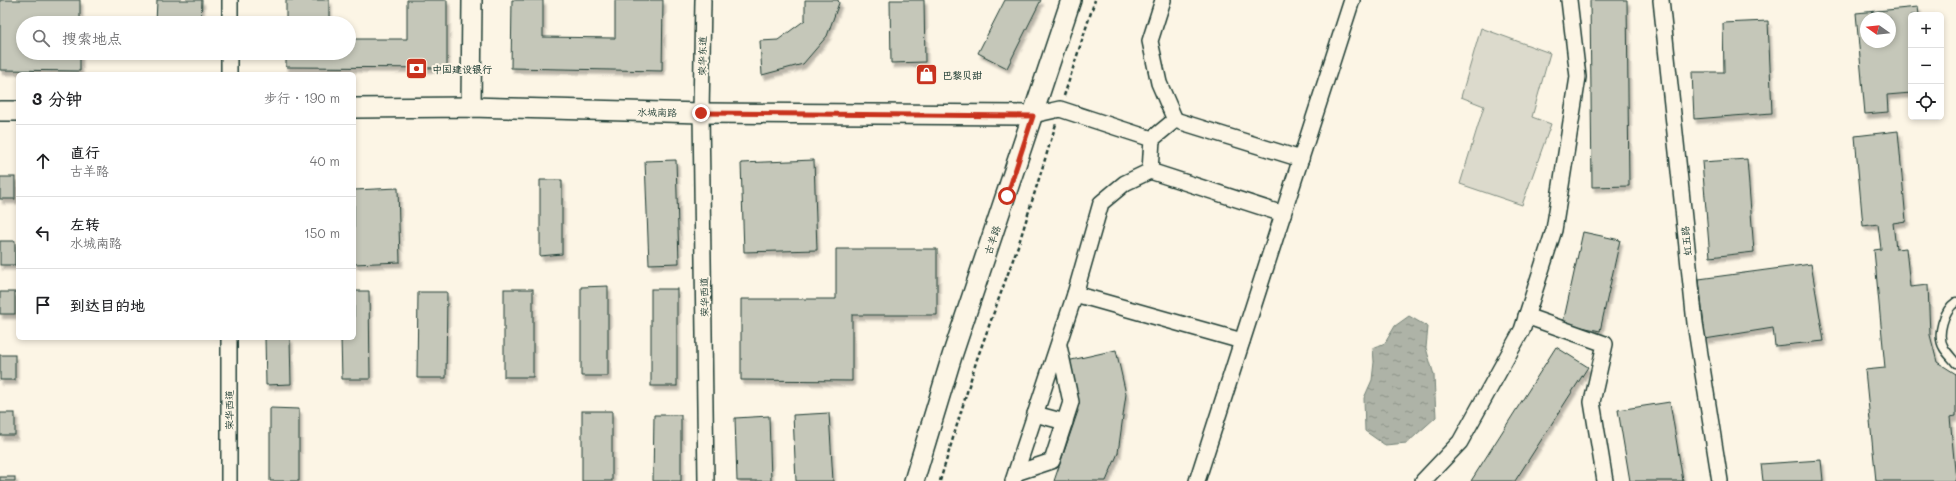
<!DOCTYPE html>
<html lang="zh">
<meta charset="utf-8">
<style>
body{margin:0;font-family:Mali,"LXGW WenKai TC",sans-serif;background:#f2f2f2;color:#202124}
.controls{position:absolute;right:12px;top:12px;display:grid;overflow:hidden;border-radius:6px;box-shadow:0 2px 6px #0003}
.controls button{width:36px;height:36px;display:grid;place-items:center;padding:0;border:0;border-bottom:1px solid #e0e0e0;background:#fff;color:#202124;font:20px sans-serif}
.compass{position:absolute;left:1860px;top:12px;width:36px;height:36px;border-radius:50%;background:#fff;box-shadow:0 2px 6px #0003;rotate:285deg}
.stop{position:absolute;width:12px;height:12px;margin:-9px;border:3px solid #c8321e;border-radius:50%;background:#fff}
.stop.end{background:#c8321e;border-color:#fff;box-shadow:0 1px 4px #0008}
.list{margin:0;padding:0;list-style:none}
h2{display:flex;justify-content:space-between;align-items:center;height:52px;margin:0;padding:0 16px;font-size:17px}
h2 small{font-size:13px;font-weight:400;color:#757577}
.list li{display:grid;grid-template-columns:26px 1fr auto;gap:12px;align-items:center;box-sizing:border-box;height:72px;padding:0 16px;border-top:1px solid #e0e0e0}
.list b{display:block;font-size:15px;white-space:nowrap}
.list p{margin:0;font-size:13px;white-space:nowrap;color:#757577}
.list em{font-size:13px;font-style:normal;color:#757577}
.icon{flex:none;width:22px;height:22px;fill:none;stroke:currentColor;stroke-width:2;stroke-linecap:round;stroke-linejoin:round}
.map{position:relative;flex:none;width:1956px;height:481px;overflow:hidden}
.search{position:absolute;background:#fff;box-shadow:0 2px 6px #0003;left:16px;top:16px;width:340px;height:44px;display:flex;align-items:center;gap:10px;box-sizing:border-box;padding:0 14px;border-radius:22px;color:#757577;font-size:15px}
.panel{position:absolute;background:#fff;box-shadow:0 2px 6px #0003;left:16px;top:72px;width:340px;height:268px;border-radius:6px}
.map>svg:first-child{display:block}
.green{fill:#dcdacc;stroke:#7e8c80}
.water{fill:url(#water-ripples);stroke:#758479}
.building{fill:#c5c7b9;stroke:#1f3d34;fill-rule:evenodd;filter:url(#shadow)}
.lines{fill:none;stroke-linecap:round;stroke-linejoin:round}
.service-casing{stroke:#1f3d34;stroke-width:11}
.minor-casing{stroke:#1f3d34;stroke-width:18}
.tertiary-casing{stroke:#1f3d34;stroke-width:22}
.path{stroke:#1f3d34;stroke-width:2.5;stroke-dasharray:4 3;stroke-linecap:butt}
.service{stroke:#fcf5e5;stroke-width:8}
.minor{stroke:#fcf5e5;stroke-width:15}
.tertiary{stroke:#fcf5e5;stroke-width:19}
.route{stroke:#c8321e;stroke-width:5}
.labels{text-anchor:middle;stroke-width:4;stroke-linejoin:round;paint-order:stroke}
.street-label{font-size:10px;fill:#1f3d34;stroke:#fcf5e5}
.poi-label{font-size:10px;font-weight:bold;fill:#1f3d34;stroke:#fcf5e5;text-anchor:start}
</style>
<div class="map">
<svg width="1956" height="481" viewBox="0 0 1956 481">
<defs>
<pattern id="water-ripples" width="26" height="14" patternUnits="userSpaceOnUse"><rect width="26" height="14" fill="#aeb3a7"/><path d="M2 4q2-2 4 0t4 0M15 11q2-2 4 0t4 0" fill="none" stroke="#8d9389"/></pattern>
<filter id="shadow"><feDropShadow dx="2.5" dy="4.5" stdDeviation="1" flood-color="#0004"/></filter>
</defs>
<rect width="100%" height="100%" fill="#fcf5e5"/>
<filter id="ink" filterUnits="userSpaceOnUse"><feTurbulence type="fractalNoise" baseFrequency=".025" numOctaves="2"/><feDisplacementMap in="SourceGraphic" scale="8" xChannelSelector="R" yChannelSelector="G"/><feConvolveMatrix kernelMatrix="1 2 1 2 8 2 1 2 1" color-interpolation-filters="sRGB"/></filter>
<g filter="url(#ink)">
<path class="green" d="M 1481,28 L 1550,53 L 1532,117 L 1551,124 L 1522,205 L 1460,184 L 1484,106 L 1461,97 Z"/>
<path class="water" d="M 1409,316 L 1428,327 L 1426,348 L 1434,375 L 1436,417 L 1407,443 L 1385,445 L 1365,431 L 1364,398 L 1372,380 L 1374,362 L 1373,348 L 1385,343 L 1395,326 Z"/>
<g class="building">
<path d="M 0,0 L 80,0 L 80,23 L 23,23 L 23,53 L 80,53 L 80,71 L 0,70 Z"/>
<path d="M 157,0 L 202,0 L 201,23 L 156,23 Z"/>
<rect x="286" y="0" width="43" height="23"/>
<path d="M 407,0 L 447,0 L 447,68 L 286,67 L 286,53 L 349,53 L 349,39 L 407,39 Z"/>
<path d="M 512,0 L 543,0 L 543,37 L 615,38 L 615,0 L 663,0 L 662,71 L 511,68 Z"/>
<path d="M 805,0 L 838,0 L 839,3 L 827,36 L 803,64 L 762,75 L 760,41 L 778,40 L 805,20 Z"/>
<path d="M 890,0 L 924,0 L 925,62 L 891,63 Z"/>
<path d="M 1005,0 L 1041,0 L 1007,68 L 978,53 Z"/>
<path d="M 1590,0 L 1627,0 L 1629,186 L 1592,187 Z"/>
<path d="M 1918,7 L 1919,15 L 1911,15 L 1911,93 L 1887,95 L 1888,112 L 1865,114 L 1856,13 ZM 1866,18 L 1890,18 L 1890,42 L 1866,42 Z"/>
<path d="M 1768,21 L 1772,113 L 1694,119 L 1692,72 L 1724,72 L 1723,23 Z"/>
<path d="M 1898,131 L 1906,221 L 1893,223 L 1896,249 L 1906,248 L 1910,287 L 1928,285 L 1930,335 L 1937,362 L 1956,374 L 1956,416 L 1950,417 L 1956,481 L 1876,481 L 1865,370 L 1885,368 L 1874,250 L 1881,249 L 1878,224 L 1863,226 L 1855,136 Z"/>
<path d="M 1747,159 L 1754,252 L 1710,257 L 1702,162 Z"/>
<path d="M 676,160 L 679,263 L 649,264 L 645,161 Z"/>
<path d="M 814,160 L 817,250 L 744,252 L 741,163 Z"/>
<rect x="0" y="177" width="15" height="22"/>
<path d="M 540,180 L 562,180 L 562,254 L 540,256 Z"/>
<path d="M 398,188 L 400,262 L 354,264 L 354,190 Z"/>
<path d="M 1583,232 L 1620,240 L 1600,331 L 1563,323 Z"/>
<rect x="0" y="241" width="15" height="24"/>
<path d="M 836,249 L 937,249 L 937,315 L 852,315 L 852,381 L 741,380 L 741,299 L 836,299 Z"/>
<path d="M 1811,264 L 1824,341 L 1775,346 L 1773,328 L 1705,339 L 1699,279 Z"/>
<path d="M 608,286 L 608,376 L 581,376 L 581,287 Z"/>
<rect x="504" y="289" width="29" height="88"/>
<rect x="651" y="289" width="26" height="97"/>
<path d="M 354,291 L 369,291 L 370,379 L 342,379 L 341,338 L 354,338 Z"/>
<rect x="0" y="292" width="15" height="22"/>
<path d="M 418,292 L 447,292 L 446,378 L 417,378 Z"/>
<path d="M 265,338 L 290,338 L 291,384 L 266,385 Z"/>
<path d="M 1556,347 L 1588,367 L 1515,481 L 1471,481 Z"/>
<path d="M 1116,350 L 1126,394 L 1118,453 L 1106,481 L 1054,481 L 1078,411 L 1067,361 Z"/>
<rect x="0" y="355" width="15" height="25"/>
<path d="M 1670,402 L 1683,481 L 1630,481 L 1618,410 Z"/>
<path d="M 270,408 L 299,409 L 299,481 L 270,481 Z"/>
<rect x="582" y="411" width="30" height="70"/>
<rect x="0" y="413" width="15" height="22"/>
<path d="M 829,413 L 833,481 L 796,481 L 793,415 Z"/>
<path d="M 654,415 L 681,415 L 681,481 L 653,481 Z"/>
<path d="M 769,416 L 771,481 L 737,481 L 735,418 Z"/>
<path d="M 1821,460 L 1823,481 L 1763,481 L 1761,464 Z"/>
<rect x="0" y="477" width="15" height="4"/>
</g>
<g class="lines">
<defs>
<path id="service" d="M 1956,302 C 1944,310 1936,335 1944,348 C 1947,353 1952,358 1956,363"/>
<g id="minor">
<path d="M 703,0 L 701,113 L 706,481"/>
<path d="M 1163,0 L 1150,41 L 1159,83 L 1175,120"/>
<path d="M 1661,0 L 1695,323 L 1720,481"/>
<path d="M 230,23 L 230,0"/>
<path d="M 229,74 L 229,53"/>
<path d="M 1033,115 L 1060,109 L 1152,139 L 1150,171 L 1283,214 L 1197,481"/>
<path d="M 1152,139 L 1175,120 L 1301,159"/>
<path d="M 1283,214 L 1352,0"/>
<path d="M 1075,294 L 1242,341"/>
<path d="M 1526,316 L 1605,344 L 1592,402 L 1605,481"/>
<path d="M 229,338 L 229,481"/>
<path d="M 1035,414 L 1065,422"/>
<path d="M 1016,473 L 1052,461 L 1071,402 L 1059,346"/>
<path d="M 1013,481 L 1075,294 L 1101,203 L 1125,183 L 1150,171"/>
<path d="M 1423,481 L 1460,442 L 1522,330 L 1554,230 L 1578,77 L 1569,0"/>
</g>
<g id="tertiary">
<path d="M 471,107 L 472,0"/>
<path d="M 354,108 L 471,107 L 701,113 L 1033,115"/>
<path d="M 0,111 L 18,111"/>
<path d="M 914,481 L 952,356 L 1071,0"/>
</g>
</defs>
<use href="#service" class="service-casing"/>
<use href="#minor" class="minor-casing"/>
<use href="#tertiary" class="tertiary-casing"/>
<g class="path">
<path d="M 1064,96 L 1095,0"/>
<path d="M 940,481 L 977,359 L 1019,243 L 1056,124"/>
</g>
<use href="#service" class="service"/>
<use href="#minor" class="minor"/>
<use href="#tertiary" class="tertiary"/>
</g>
</g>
<g class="lines" filter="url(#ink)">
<path class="route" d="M 701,113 L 1033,116 L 1007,196"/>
</g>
<defs>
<symbol id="bank-square" viewBox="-11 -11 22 22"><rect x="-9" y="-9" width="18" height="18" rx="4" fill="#c8321e" stroke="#fcf5e5"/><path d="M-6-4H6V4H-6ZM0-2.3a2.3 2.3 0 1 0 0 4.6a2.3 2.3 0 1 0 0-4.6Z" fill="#fff"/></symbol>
<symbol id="shop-square" viewBox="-11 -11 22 22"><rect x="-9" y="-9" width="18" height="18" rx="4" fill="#c8321e" stroke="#fcf5e5"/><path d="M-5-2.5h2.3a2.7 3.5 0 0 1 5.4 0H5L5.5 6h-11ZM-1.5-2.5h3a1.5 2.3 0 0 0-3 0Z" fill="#fff"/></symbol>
</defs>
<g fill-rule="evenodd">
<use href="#bank-square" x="404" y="56" width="25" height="25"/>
<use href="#shop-square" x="914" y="62" width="25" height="25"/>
</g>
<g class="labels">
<g class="street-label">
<text transform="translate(702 56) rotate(-89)" y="4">荣华东道</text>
<text transform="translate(657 112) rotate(1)" y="4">水城南路</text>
<text transform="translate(992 240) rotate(-71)" y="4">古羊路</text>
<text transform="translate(1686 241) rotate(-96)" y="4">虹五路</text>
<text transform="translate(704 297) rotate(-91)" y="4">荣华西道</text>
<text transform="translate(229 410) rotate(-90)" y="4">荣华西道</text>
</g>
<g class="poi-label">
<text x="432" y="73">中国建设银行</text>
<text x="942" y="79">巴黎贝甜</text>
</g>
</g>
</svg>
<div class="controls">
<button>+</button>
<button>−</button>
<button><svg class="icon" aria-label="locate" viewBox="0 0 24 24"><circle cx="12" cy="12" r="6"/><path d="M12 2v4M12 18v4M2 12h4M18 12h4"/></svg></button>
</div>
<svg class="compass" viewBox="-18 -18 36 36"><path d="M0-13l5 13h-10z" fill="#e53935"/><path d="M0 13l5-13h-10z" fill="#757577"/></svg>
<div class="stop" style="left:1007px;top:196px"></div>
<div class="stop end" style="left:701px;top:113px"></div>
<div class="search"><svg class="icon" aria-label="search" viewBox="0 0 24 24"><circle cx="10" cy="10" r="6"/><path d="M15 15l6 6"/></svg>搜索地点</div>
<section class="panel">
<h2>3 分钟<small>步行 · 190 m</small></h2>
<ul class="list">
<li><svg class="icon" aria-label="ahead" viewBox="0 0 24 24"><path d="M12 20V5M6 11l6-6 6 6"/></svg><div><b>直行</b><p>古羊路</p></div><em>40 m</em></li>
<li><svg class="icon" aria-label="left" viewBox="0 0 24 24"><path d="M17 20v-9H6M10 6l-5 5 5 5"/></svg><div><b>左转</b><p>水城南路</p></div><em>150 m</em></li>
<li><svg class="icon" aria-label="arrive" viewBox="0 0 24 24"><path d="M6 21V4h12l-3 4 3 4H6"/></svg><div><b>到达目的地</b></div></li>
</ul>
</section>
</div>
